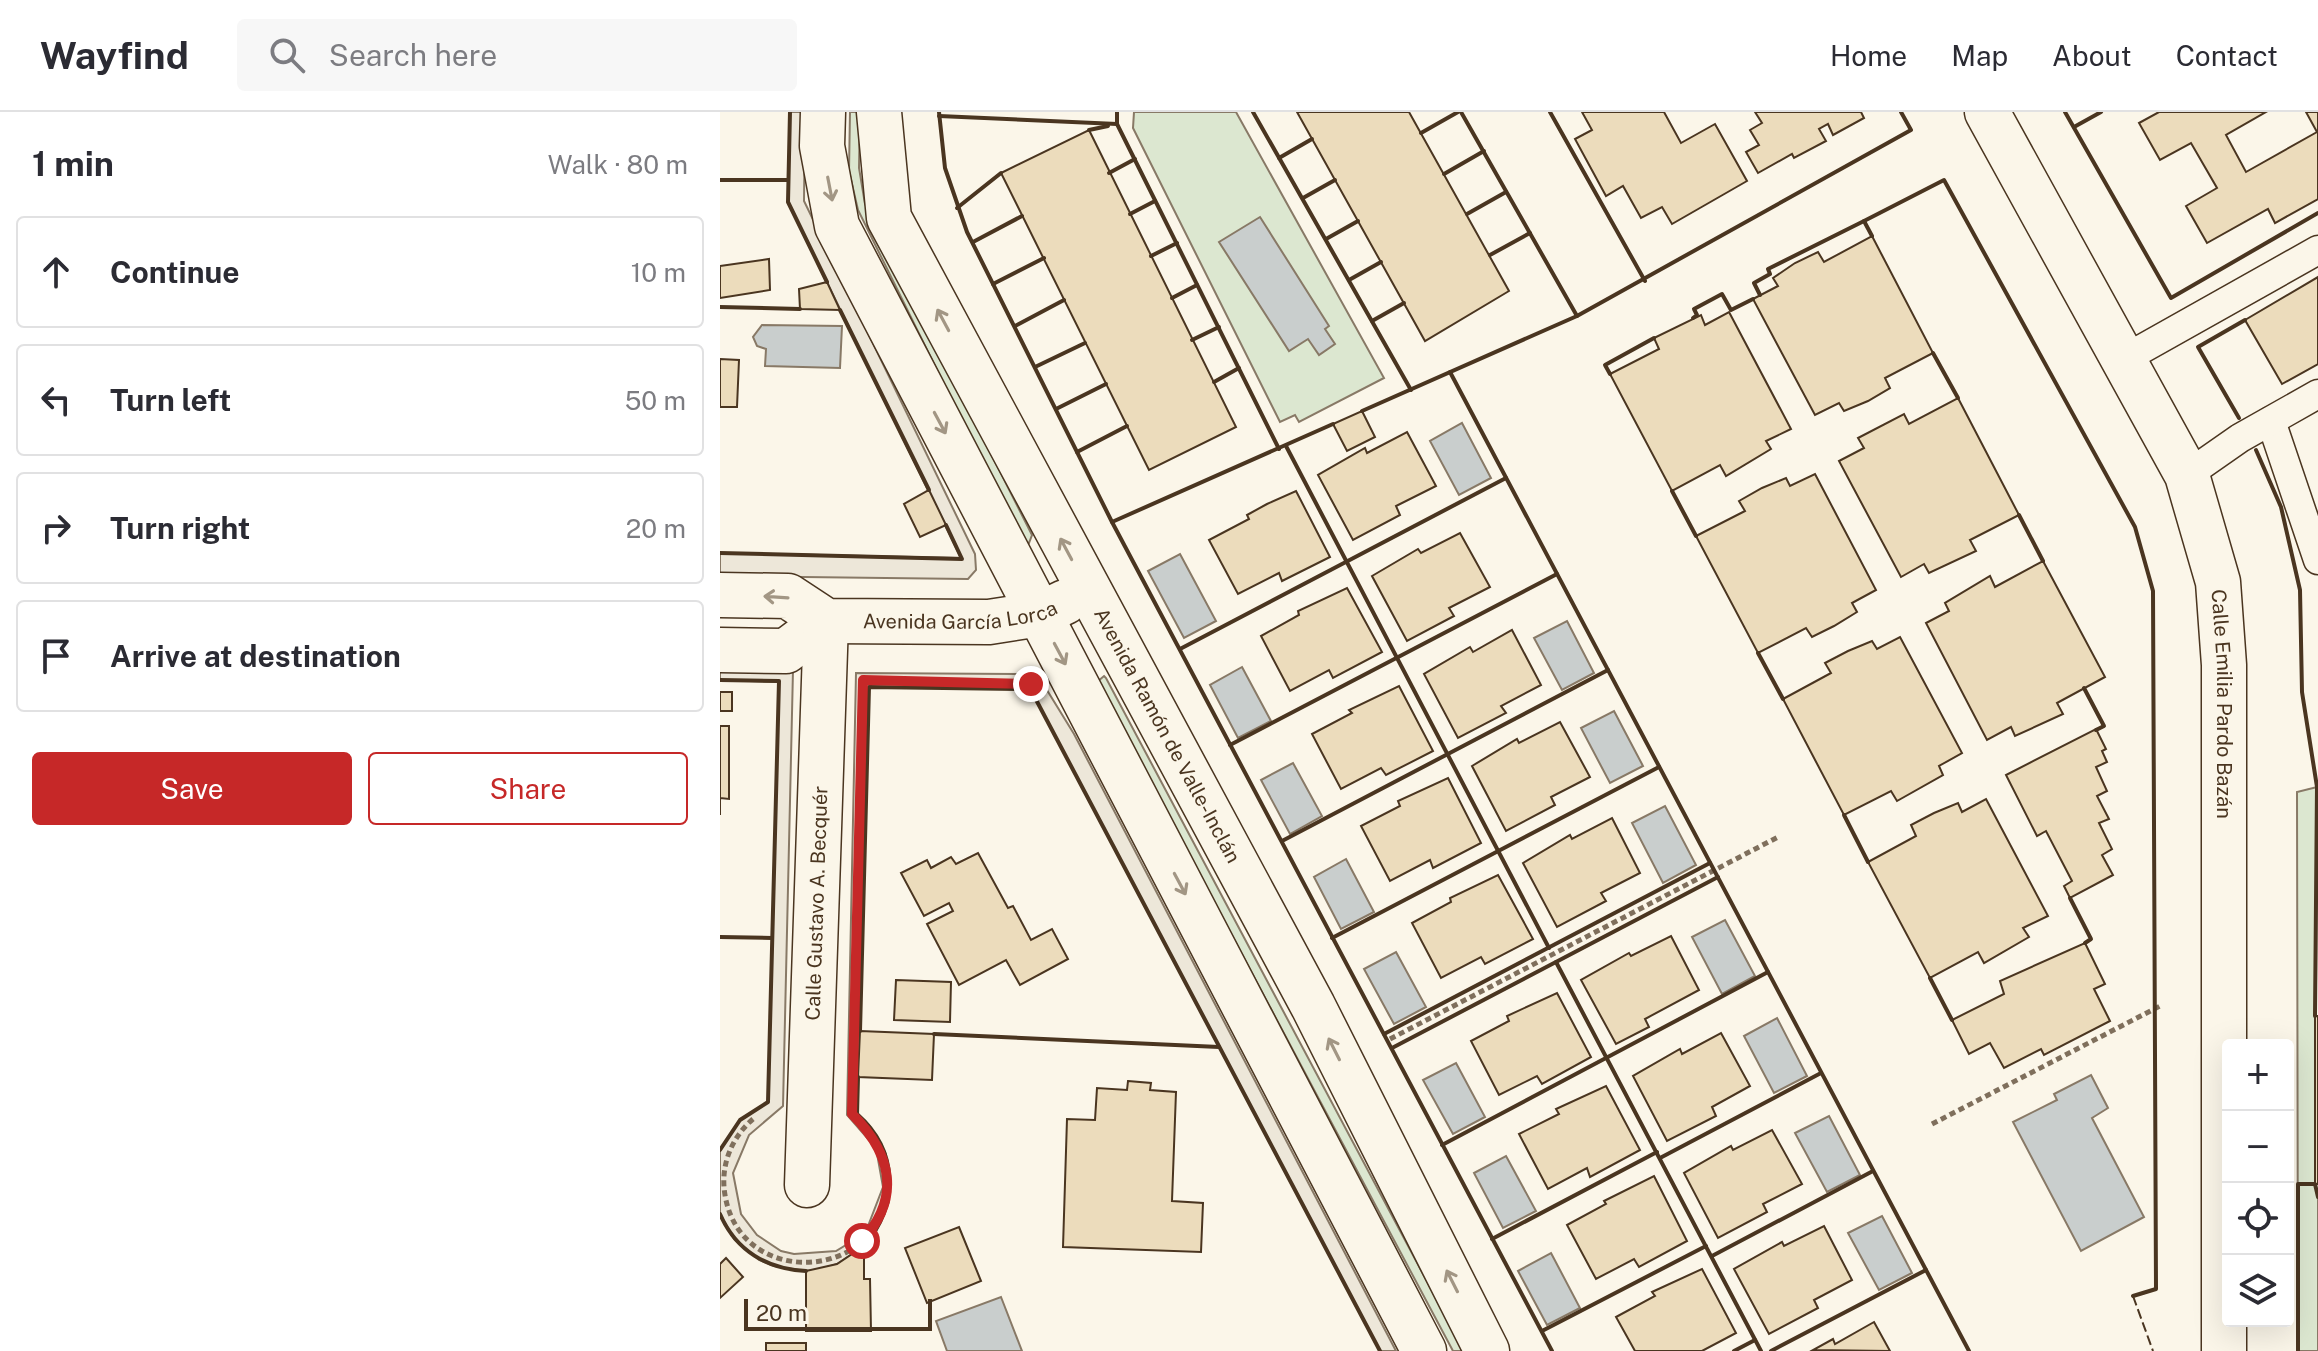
<!DOCTYPE html>
<meta charset="utf-8">
<style>
body{margin:0;font-family:"Public Sans",sans-serif;background:#f7f7f7;color:#2b2b33}
.controls{position:absolute;right:24px;bottom:24px;display:grid;overflow:hidden;border-radius:8px;box-shadow:0 8px 32px #0002}
.controls button{width:72px;height:72px;display:grid;place-items:center;padding:0;border:0;border-bottom:2px solid #e1e1e2;background:#fff;color:#2b2b33;font:40px sans-serif}
.scale{position:absolute;left:24px;bottom:20px;width:188px;box-sizing:border-box;padding-left:8px;border:4px solid #4a3520;border-top:0;font-size:22px;line-height:28px;white-space:nowrap;color:#4a3520;-webkit-text-stroke:6px #fbf6e9;paint-order:stroke}
.stop{position:absolute;width:24px;height:24px;margin:-18px;border:6px solid #c62828;border-radius:50%;background:#fff}
.stop.end{background:#c62828;border-color:#fff;box-shadow:0 2px 8px #0008}
.list{margin:0;padding:0;list-style:none}
h2{display:flex;justify-content:space-between;align-items:center;height:104px;margin:0;padding:0 32px;font-size:34px}
h2 small{font-size:26px;font-weight:400;color:#7c7c81}
.list li{display:grid;grid-template-columns:52px 1fr auto;gap:24px;align-items:center;box-sizing:border-box;height:112px;margin:0 16px 16px;padding:0 16px;border:2px solid #e1e1e2;border-radius:8px}
.list b{display:block;font-size:30px;white-space:nowrap}
.list em{font-size:26px;font-style:normal;color:#7c7c81}
.actions{display:flex;gap:16px;padding:24px 32px}
.actions a{flex:1;padding:18px 0;border:2px solid #c62828;border-radius:8px;text-align:center;font-size:28px;color:#c62828}
.actions .main{background:#c62828;color:#fff}
.icon{flex:none;width:44px;height:44px;fill:none;stroke:currentColor;stroke-width:2;stroke-linecap:round;stroke-linejoin:round}
.map{position:relative;flex:none;width:1598px;height:1239px;overflow:hidden}
header{display:flex;align-items:center;gap:48px;box-sizing:border-box;height:112px;padding:0 40px;background:#fff;border-bottom:2px solid #e1e1e2}
header strong{font-size:38px}
nav{display:flex;gap:44px;margin-inline-start:auto;font-size:28px}
.search{width:560px;height:72px;background:#f7f7f7;display:flex;align-items:center;gap:20px;box-sizing:border-box;padding:0 28px;border-radius:8px;color:#7c7c81;font-size:30px}
main{display:flex}
aside{flex:1;background:#fff}
.map>svg:first-child{display:block}
.green{fill:#dce7d0;stroke:#887966;stroke-width:2}
.parking{fill:#ede7d9;stroke:#887966;stroke-width:2}
.water{fill:#c9cecd;stroke:#887966;stroke-width:2}
.building{fill:#ecdcbc;stroke:#4a3520;stroke-width:2}
.lines{fill:none;stroke-linecap:round;stroke-linejoin:round}
.service-casing{stroke:#4a3520;stroke-width:31}
.minor-casing{stroke:#4a3520;stroke-width:47}
.path{stroke:#7f6f5c;stroke-width:5;stroke-dasharray:6 4;stroke-linecap:butt}
.service{stroke:#fbf6e9;stroke-width:28}
.minor{stroke:#fbf6e9;stroke-width:44}
.fence{stroke:#4a3520;stroke-width:2;stroke-dasharray:10 4;stroke-linecap:butt}
.wall{stroke:#4a3520;stroke-width:4}
.oneway{stroke:#a29684}
.route{stroke:#c62828;stroke-width:10}
.labels{text-anchor:middle;stroke-width:6;stroke-linejoin:round;paint-order:stroke}
.street-label{font-size:20px;fill:#4a3520;stroke:#fbf6e9}
</style>
<header>
<strong>Wayfind</strong>
<div class="search"><svg class="icon" aria-label="search" viewBox="0 0 24 24"><circle cx="10" cy="10" r="6"/><path d="M15 15l6 6"/></svg>Search here</div>
<nav><a>Home</a><a>Map</a><a>About</a><a>Contact</a></nav>
</header>
<main>
<aside>
<h2>1 min<small>Walk · 80 m</small></h2>
<ul class="list">
<li><svg class="icon" aria-label="ahead" viewBox="0 0 24 24"><path d="M12 20V5M6 11l6-6 6 6"/></svg><div><b>Continue</b></div><em>10 m</em></li>
<li><svg class="icon" aria-label="left" viewBox="0 0 24 24"><path d="M17 20v-9H6M10 6l-5 5 5 5"/></svg><div><b>Turn left</b></div><em>50 m</em></li>
<li><svg class="icon" aria-label="right" viewBox="0 0 24 24"><path d="M7 20v-9h11M14 6l5 5-5 5"/></svg><div><b>Turn right</b></div><em>20 m</em></li>
<li><svg class="icon" aria-label="arrive" viewBox="0 0 24 24"><path d="M6 21V4h12l-3 4 3 4H6"/></svg><div><b>Arrive at destination</b></div></li>
</ul>
<div class="actions"><a class="main">Save</a><a>Share</a></div>
</aside>
<div class="map">
<svg width="1598" height="1239" viewBox="0 0 1598 1239">
<rect width="100%" height="100%" fill="#fbf6e9"/>
<g class="green">
<path d="M 130,0 L 140,0 L 139,56 L 145,92 L 312,423 L 309,431 L 301,428 L 138,98 L 129,59 Z"/>
<path d="M 414,0 L 516,0 L 664,266 L 579,310 L 575,303 L 560,310 L 413,16 Z"/>
<path d="M 384,564 L 386,566 L 744,1239 L 733,1239 L 377,570 Z"/>
<path d="M 1597,675 L 1595,1072 L 1598,1085 L 1598,1239 L 1578,1239 L 1577,680 Z"/>
</g>
<g class="parking">
<path d="M 70,0 L 85,0 L 84,89 L 255,442 L 256,458 L 248,467 L 0,464 L 0,441 L 241,446 L 68,90 Z"/>
<path d="M 0,556 L 73,558 L 63,994 L 29,1023 L 13,1061 L 21,1102 L 37,1123 L 61,1139 L 74,1142 L 116,1139 L 139,1125 L 148,1114 L 163,1075 L 156,1036 L 127,1003 L 136,561 L 305,562 L 322,570 L 354,622 L 676,1239 L 660,1239 L 313,582 L 302,577 L 149,575 L 137,1002 L 149,1013 L 166,1042 L 169,1090 L 155,1121 L 144,1134 L 117,1152 L 101,1157 L 85,1159 L 54,1154 L 39,1148 L 14,1127 L 0,1102 L 0,1038 L 20,1008 L 48,990 L 59,570 L 0,568 Z"/>
</g>
<g class="water">
<path d="M 540,105 L 609,214 L 605,217 L 615,232 L 599,243 L 588,227 L 569,239 L 499,130 Z"/>
<path d="M 42,213 L 122,214 L 120,256 L 45,254 L 46,237 L 37,234 L 33,225 Z"/>
<path d="M 742,311 L 771,366 L 739,383 L 710,329 Z"/>
<path d="M 460,442 L 496,509 L 464,526 L 428,459 Z"/>
<path d="M 847,509 L 874,561 L 842,578 L 814,526 Z"/>
<path d="M 522,555 L 551,609 L 518,626 L 490,573 Z"/>
<path d="M 894,599 L 923,654 L 890,671 L 861,616 Z"/>
<path d="M 573,651 L 602,704 L 570,722 L 541,668 Z"/>
<path d="M 945,694 L 976,753 L 943,771 L 912,711 Z"/>
<path d="M 626,747 L 654,800 L 621,817 L 594,765 Z"/>
<path d="M 1005,808 L 1035,864 L 1002,882 L 972,825 Z"/>
<path d="M 676,840 L 706,895 L 674,912 L 644,857 Z"/>
<path d="M 1057,906 L 1087,964 L 1054,981 L 1024,924 Z"/>
<path d="M 736,951 L 765,1005 L 733,1022 L 703,968 Z"/>
<path d="M 1371,963 L 1388,996 L 1372,1006 L 1424,1105 L 1361,1139 L 1293,1010 L 1337,988 L 1334,982 Z"/>
<path d="M 1109,1004 L 1140,1063 L 1107,1080 L 1075,1021 Z"/>
<path d="M 786,1044 L 816,1099 L 783,1116 L 754,1061 Z"/>
<path d="M 1162,1104 L 1192,1161 L 1159,1178 L 1128,1121 Z"/>
<path d="M 831,1141 L 860,1196 L 827,1213 L 798,1159 Z"/>
<path d="M 281,1185 L 302,1239 L 227,1239 L 216,1209 Z"/>
</g>
<g class="building">
<path d="M 577,0 L 689,0 L 789,179 L 705,229 Z"/>
<path d="M 862,0 L 944,0 L 961,31 L 995,12 L 1027,69 L 952,112 L 942,95 L 921,106 L 903,74 L 886,84 L 855,27 L 872,18 Z"/>
<path d="M 1035,0 L 1141,0 L 1144,6 L 1113,23 L 1108,12 L 1099,17 L 1106,29 L 1074,46 L 1072,42 L 1038,61 L 1026,40 L 1039,33 L 1030,18 L 1042,11 Z"/>
<path d="M 1439,0 L 1546,0 L 1506,23 L 1526,60 L 1597,20 L 1586,0 L 1598,0 L 1598,87 L 1555,111 L 1548,97 L 1487,131 L 1466,94 L 1497,76 L 1471,31 L 1440,48 L 1419,11 Z"/>
<path d="M 369,18 L 516,315 L 429,358 L 281,61 Z"/>
<path d="M 1152,124 L 1213,241 L 1165,266 L 1170,276 L 1148,289 L 1124,299 L 1119,291 L 1095,303 L 1033,187 L 1058,174 L 1053,166 L 1075,151 L 1098,140 L 1104,150 Z"/>
<path d="M 49,147 L 50,178 L 0,186 L 0,154 Z"/>
<path d="M 1598,165 L 1598,252 L 1562,272 L 1525,208 Z"/>
<path d="M 107,170 L 120,198 L 80,197 L 79,177 Z"/>
<path d="M 1009,200 L 1071,317 L 1046,329 L 1051,337 L 1006,364 L 1000,353 L 952,379 L 890,262 L 939,237 L 934,226 L 981,203 L 985,213 Z"/>
<path d="M 0,247 L 19,248 L 17,295 L 0,295 Z"/>
<path d="M 1238,286 L 1299,403 L 1250,428 L 1256,439 L 1209,461 L 1204,452 L 1181,465 L 1119,349 L 1144,336 L 1138,326 L 1184,302 L 1189,312 Z"/>
<path d="M 642,299 L 655,325 L 627,339 L 613,312 Z"/>
<path d="M 687,320 L 716,374 L 676,394 L 680,403 L 633,428 L 598,363 L 645,336 L 647,341 Z"/>
<path d="M 1095,362 L 1156,478 L 1132,491 L 1137,500 L 1114,514 L 1092,525 L 1086,516 L 1038,541 L 976,424 L 1025,399 L 1019,389 L 1042,376 L 1066,366 L 1070,374 Z"/>
<path d="M 209,378 L 226,413 L 200,425 L 184,392 Z"/>
<path d="M 576,379 L 610,445 L 562,469 L 559,461 L 518,482 L 489,428 L 529,407 L 527,403 L 547,392 Z"/>
<path d="M 740,421 L 770,475 L 729,496 L 734,504 L 687,529 L 652,464 L 698,437 L 701,441 Z"/>
<path d="M 1323,449 L 1385,565 L 1337,591 L 1343,602 L 1295,624 L 1291,615 L 1267,628 L 1206,511 L 1229,499 L 1225,491 L 1270,464 L 1275,475 Z"/>
<path d="M 627,476 L 662,540 L 613,566 L 609,558 L 570,579 L 541,524 L 579,503 L 578,499 Z"/>
<path d="M 792,518 L 821,573 L 781,594 L 786,601 L 738,626 L 704,562 L 750,535 L 753,540 Z"/>
<path d="M 1180,525 L 1242,641 L 1219,654 L 1223,663 L 1177,689 L 1171,679 L 1124,703 L 1063,587 L 1111,561 L 1105,551 L 1128,539 L 1152,529 L 1157,537 Z"/>
<path d="M 679,574 L 713,639 L 666,663 L 661,656 L 621,677 L 592,622 L 632,601 L 629,598 Z"/>
<rect x="0" y="580" width="12" height="19"/>
<path d="M 840,610 L 870,665 L 831,685 L 835,693 L 786,719 L 752,654 L 797,627 L 799,631 Z"/>
<path d="M 0,614 L 9,614 L 9,687 L 0,686 L 0,703 Z"/>
<path d="M 1376,617 L 1386,637 L 1382,639 L 1387,650 L 1376,655 L 1387,679 L 1377,684 L 1389,707 L 1379,711 L 1392,737 L 1382,743 L 1393,763 L 1350,786 L 1344,774 L 1352,769 L 1326,719 L 1317,724 L 1286,663 Z"/>
<path d="M 728,666 L 761,731 L 713,756 L 710,748 L 670,769 L 641,714 L 680,694 L 678,689 Z"/>
<path d="M 1266,687 L 1328,804 L 1303,816 L 1309,825 L 1264,851 L 1258,840 L 1210,866 L 1148,750 L 1196,724 L 1191,713 L 1214,701 L 1238,691 L 1242,700 Z"/>
<path d="M 892,706 L 920,761 L 881,781 L 886,789 L 837,815 L 803,751 L 850,723 L 852,727 Z"/>
<path d="M 258,741 L 288,796 L 293,794 L 311,828 L 332,817 L 348,847 L 300,873 L 286,848 L 239,873 L 207,812 L 233,799 L 229,791 L 204,804 L 181,761 L 207,748 L 211,756 L 231,745 L 236,752 Z"/>
<path d="M 778,763 L 813,827 L 765,852 L 761,845 L 721,866 L 692,811 L 731,790 L 730,786 Z"/>
<path d="M 951,824 L 979,878 L 925,907 L 929,915 L 896,932 L 861,868 L 909,841 L 911,844 Z"/>
<path d="M 1365,831 L 1385,872 L 1374,877 L 1390,909 L 1324,943 L 1321,937 L 1284,956 L 1270,931 L 1249,942 L 1232,908 L 1284,882 L 1280,869 Z"/>
<path d="M 176,868 L 231,870 L 230,910 L 174,908 Z"/>
<path d="M 837,881 L 871,945 L 822,972 L 817,964 L 779,983 L 751,929 L 789,909 L 787,904 Z"/>
<rect x="1595" y="904" width="3" height="168"/>
<path d="M 140,919 L 214,922 L 212,968 L 138,965 Z"/>
<path d="M 1001,921 L 1030,974 L 992,995 L 996,1004 L 947,1029 L 913,964 L 960,937 L 962,942 Z"/>
<path d="M 408,969 L 431,971 L 430,978 L 456,980 L 452,1089 L 483,1091 L 481,1140 L 343,1135 L 347,1007 L 375,1008 L 377,976 L 407,978 Z"/>
<path d="M 886,974 L 920,1038 L 870,1065 L 867,1056 L 828,1077 L 799,1022 L 839,1002 L 836,997 Z"/>
<path d="M 1052,1018 L 1082,1072 L 1043,1092 L 1047,1100 L 998,1126 L 964,1061 L 1011,1034 L 1013,1038 Z"/>
<path d="M 934,1064 L 967,1129 L 919,1155 L 914,1147 L 876,1167 L 847,1113 L 886,1092 L 884,1089 Z"/>
<path d="M 1104,1114 L 1132,1168 L 1094,1188 L 1098,1196 L 1049,1222 L 1014,1157 L 1062,1130 L 1064,1134 Z"/>
<path d="M 239,1115 L 261,1169 L 207,1191 L 185,1136 Z"/>
<path d="M 144,1134 L 144,1167 L 150,1167 L 151,1219 L 86,1219 L 86,1159 L 117,1152 Z"/>
<path d="M 6,1146 L 23,1165 L 0,1186 L 0,1152 Z"/>
<path d="M 982,1157 L 1016,1221 L 982,1239 L 915,1239 L 896,1205 L 935,1184 L 932,1180 Z"/>
<path d="M 1154,1210 L 1170,1239 L 1093,1238 L 1113,1227 L 1115,1232 Z"/>
<rect x="46" y="1231" width="40" height="8"/>
</g>
<g class="lines">
<defs>
<g id="service">
<path d="M 1404,247 L 1598,138"/>
<path d="M 1551,309 L 1598,448"/>
<path d="M 1467,363 L 1520,326 L 1598,282"/>
</g>
<g id="minor">
<path d="M 103,0 L 102,34 L 117,114 L 704,1239"/>
<path id="s1" d="M 159,0 L 169,106 L 593,894 L 767,1239"/>
<path id="s2" d="M 1267,0 L 1467,363 L 1498,470 L 1504,553 L 1504,1239"/>
<path id="s3" d="M 0,483 L 68,484 L 106,509 L 269,510 L 320,502 L 345,490"/>
<path d="M 0,538 L 66,539 L 106,509"/>
<path id="s4" d="M 87,1073 L 106,509"/>
</g>
</defs>
<use href="#service" class="service-casing"/>
<use href="#minor" class="minor-casing"/>
<g class="path">
<path d="M 670,927 L 1060,724"/>
<path d="M 33,1007 C 11,1026 0,1054 5,1083 C 21,1181 169,1168 167,1070 C 166,1048 160,1030 145,1015"/>
<path d="M 1212,1012 L 1442,893"/>
</g>
<use href="#service" class="service"/>
<use href="#minor" class="minor"/>
<path class="fence" d="M 1413,1184 L 1433,1239"/>
<g class="wall">
<path d="M 70,0 L 68,90 L 107,170"/>
<path d="M 219,0 L 225,56 L 247,120 L 392,410 L 832,1239"/>
<path d="M 397,0 L 397,12 L 559,337"/>
<path d="M 533,0 L 691,278"/>
<path d="M 741,0 L 857,204"/>
<path d="M 830,0 L 925,169"/>
<path d="M 1345,0 L 1451,186 L 1598,101"/>
<path d="M 219,4 L 397,12"/>
<path d="M 1354,15 L 1381,0"/>
<path d="M 369,18 L 388,14"/>
<path d="M 701,21 L 738,0"/>
<path d="M 559,46 L 592,27"/>
<path d="M 389,61 L 415,47"/>
<path d="M 724,62 L 764,39"/>
<path d="M 0,68 L 68,68"/>
<path d="M 583,86 L 615,68"/>
<path d="M 237,96 L 281,61"/>
<path d="M 410,102 L 435,89"/>
<path d="M 747,102 L 786,80"/>
<path d="M 1144,109 L 1224,68 L 1415,415 L 1433,479 L 1436,1177 L 1413,1184"/>
<path d="M 606,127 L 638,109"/>
<path d="M 253,130 L 302,104"/>
<path d="M 770,143 L 810,121"/>
<path d="M 431,144 L 457,131"/>
<path d="M 629,168 L 661,150"/>
<path d="M 273,172 L 324,146"/>
<path d="M 1040,183 L 1034,171 L 1050,162 L 1048,157 L 1144,109 L 1152,124"/>
<path d="M 452,186 L 477,173"/>
<path d="M 0,195 L 80,197"/>
<path d="M 120,198 L 209,378"/>
<path d="M 973,206 L 977,203 L 974,197 L 1002,182 L 1011,198 L 1033,187"/>
<path d="M 652,209 L 684,191"/>
<path d="M 295,214 L 344,188"/>
<path d="M 472,228 L 499,215"/>
<path d="M 1213,241 L 1238,286"/>
<path d="M 315,255 L 365,231"/>
<path d="M 730,260 L 1249,1239"/>
<path d="M 890,262 L 885,253 L 934,226"/>
<path d="M 494,270 L 519,256"/>
<path d="M 336,297 L 386,272"/>
<path d="M 642,299 L 857,204 L 1191,18 L 1181,0"/>
<path d="M 1519,306 L 1478,235 L 1525,208"/>
<path d="M 566,334 L 829,836"/>
<path d="M 1536,338 L 1561,395 L 1580,478 L 1582,580 L 1597,675 L 1595,904"/>
<path d="M 357,340 L 407,314"/>
<path d="M 952,379 L 976,424"/>
<path d="M 1299,403 L 1323,449"/>
<path d="M 392,410 L 613,312"/>
<path d="M 0,441 L 242,447 L 226,413"/>
<path d="M 460,537 L 786,366"/>
<path d="M 1038,541 L 1063,587"/>
<path d="M 0,568 L 59,569 L 48,990 L 20,1008 L 0,1038"/>
<path d="M 1364,576 L 1384,614 L 1376,618"/>
<path d="M 510,633 L 837,462"/>
<path d="M 1124,703 L 1148,750"/>
<path d="M 562,729 L 888,558"/>
<path d="M 1350,786 L 1371,827 L 1365,831"/>
<path d="M 0,825 L 52,826"/>
<path d="M 612,826 L 939,655"/>
<path d="M 836,850 L 1041,1239"/>
<path d="M 1210,866 L 1232,908"/>
<path d="M 140,919 L 149,575 L 305,577 L 313,582 L 660,1239"/>
<path d="M 214,922 L 499,935"/>
<path d="M 664,922 L 990,751"/>
<path d="M 672,936 L 998,765"/>
<path d="M 138,965 L 137,1002 C 179,1039 179,1093 144,1134"/>
<path d="M 722,1033 L 1048,860"/>
<path d="M 940,1046 L 1101,961"/>
<path d="M 0,1102 C 16,1139 47,1157 86,1159"/>
<path d="M 772,1127 L 937,1040"/>
<path d="M 992,1144 L 1153,1059"/>
<path d="M 822,1219 L 986,1134"/>
<path d="M 1014,1239 L 1035,1228"/>
<path d="M 1051,1239 L 1206,1158"/>
<path d="M 1578,1239 L 1578,1072 L 1595,1072 L 1598,1085"/>
</g>
</g>
<defs><path id="oneway-shaft" d="M-6 0H5M1.5-3L5.5 0L1.5 3" fill="none" stroke-width="1.6" stroke-linecap="round" stroke-linejoin="round" transform="scale(2)"/></defs>
<g class="oneway">
<use href="#oneway-shaft" transform="translate(110 77) rotate(79)"/>
<use href="#oneway-shaft" transform="translate(223 208) rotate(-118)"/>
<use href="#oneway-shaft" transform="translate(220 311) rotate(62)"/>
<use href="#oneway-shaft" transform="translate(346 437) rotate(-118)"/>
<use href="#oneway-shaft" transform="translate(56 485) rotate(-176)"/>
<use href="#oneway-shaft" transform="translate(340 542) rotate(62)"/>
<use href="#oneway-shaft" transform="translate(460 772) rotate(62)"/>
<use href="#oneway-shaft" transform="translate(614 937) rotate(-117)"/>
<use href="#oneway-shaft" transform="translate(732 1169) rotate(-117)"/>
</g>
<g class="lines">
<path class="route" d="M 142,1129 C 182,1085 171,1041 132,1002 L 143,568 L 311,572"/>
</g>
<g class="labels">
<g class="street-label">
<text dy="7" stroke="none"><textPath href="#s3" startOffset="248">Avenida García Lorca</textPath></text>
<text dy="7" stroke="none"><textPath href="#s2" startOffset="648">Calle Emilia Pardo Bazán</textPath></text>
<text dy="7" stroke="none"><textPath href="#s1" startOffset="694">Avenida Ramón de Valle-Inclán</textPath></text>
<text dy="7" stroke="none"><textPath href="#s4" startOffset="282">Calle Gustavo A. Becquér</textPath></text>
</g>
</g>
</svg>
<div class="controls">
<button>+</button>
<button>−</button>
<button><svg class="icon" aria-label="locate" viewBox="0 0 24 24"><circle cx="12" cy="12" r="6"/><path d="M12 2v4M12 18v4M2 12h4M18 12h4"/></svg></button>
<button><svg class="icon" aria-label="layers" viewBox="0 0 24 24"><path d="M12 4l9 5-9 5-9-5zM3 14l9 5 9-5"/></svg></button>
</div>
<div class="scale">20 m</div>
<div class="stop" style="left:142px;top:1129px"></div>
<div class="stop end" style="left:311px;top:572px"></div>
</div>
</main>
